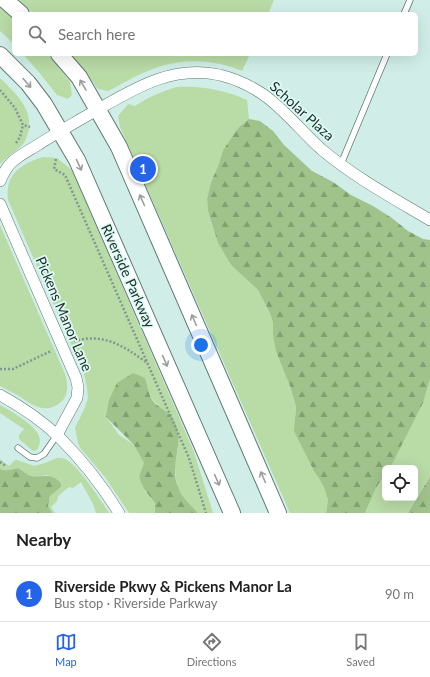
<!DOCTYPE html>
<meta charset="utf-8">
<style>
body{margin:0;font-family:Lato,sans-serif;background:#f6f6f6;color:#222}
.controls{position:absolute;right:12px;bottom:12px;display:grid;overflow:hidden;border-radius:6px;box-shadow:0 4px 16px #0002}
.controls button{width:36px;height:36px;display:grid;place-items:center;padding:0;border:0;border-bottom:1px solid #e0e0e0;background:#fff;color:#222;font:20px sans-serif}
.you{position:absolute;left:201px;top:345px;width:14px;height:14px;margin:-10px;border:3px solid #fff;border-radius:50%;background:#1a73e8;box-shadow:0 0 0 6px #1a73e833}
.badge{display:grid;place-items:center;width:26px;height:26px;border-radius:50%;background:#2563eb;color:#fff;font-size:13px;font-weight:700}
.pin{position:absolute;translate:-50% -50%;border:2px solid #fff;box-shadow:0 1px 4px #0006}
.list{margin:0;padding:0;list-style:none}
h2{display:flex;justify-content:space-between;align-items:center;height:52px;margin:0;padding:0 16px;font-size:17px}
h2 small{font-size:13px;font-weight:400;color:#767676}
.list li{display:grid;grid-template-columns:26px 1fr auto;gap:12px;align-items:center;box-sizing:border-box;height:56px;padding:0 16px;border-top:1px solid #e0e0e0}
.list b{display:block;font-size:15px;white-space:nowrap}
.list p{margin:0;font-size:13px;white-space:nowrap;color:#767676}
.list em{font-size:13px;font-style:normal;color:#767676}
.icon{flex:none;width:22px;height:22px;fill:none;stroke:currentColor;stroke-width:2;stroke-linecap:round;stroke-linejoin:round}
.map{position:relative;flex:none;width:430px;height:513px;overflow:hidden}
.search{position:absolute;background:#fff;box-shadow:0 4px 16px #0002;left:12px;right:12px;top:12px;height:44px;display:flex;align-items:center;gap:10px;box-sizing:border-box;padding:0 14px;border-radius:6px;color:#767676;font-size:15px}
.sheet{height:108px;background:#fff}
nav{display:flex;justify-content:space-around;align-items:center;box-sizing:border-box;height:56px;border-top:1px solid #e0e0e0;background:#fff;font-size:11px;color:#767676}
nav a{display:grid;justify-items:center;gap:2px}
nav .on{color:#2563eb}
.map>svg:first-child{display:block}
.grass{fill:#b9dba6}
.forest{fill:url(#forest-firs)}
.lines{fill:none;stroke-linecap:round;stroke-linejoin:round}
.lane-casing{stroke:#5d7872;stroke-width:7}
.street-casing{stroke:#5d7872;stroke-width:12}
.secondary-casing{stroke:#5d7872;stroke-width:18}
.path{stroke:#819792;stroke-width:2.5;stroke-dasharray:2 2;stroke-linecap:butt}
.lane{stroke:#fff;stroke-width:5.5}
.street{stroke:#fff;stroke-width:11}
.secondary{stroke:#fff;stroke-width:16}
.oneway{stroke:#9a9f9e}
.labels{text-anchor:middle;stroke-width:3.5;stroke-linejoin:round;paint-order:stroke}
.street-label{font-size:14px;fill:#1f2a27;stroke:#ddfbf4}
</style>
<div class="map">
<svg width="430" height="513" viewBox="0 0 430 513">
<defs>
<pattern id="forest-firs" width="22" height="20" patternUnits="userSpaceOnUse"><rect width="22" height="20" fill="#a0c38c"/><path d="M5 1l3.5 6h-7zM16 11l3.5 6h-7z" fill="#829f72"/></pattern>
</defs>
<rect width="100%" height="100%" fill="#d0eee7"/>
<g class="grass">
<path d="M 19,0 L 274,0 L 268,14 L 34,14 Z"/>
<path d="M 0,7 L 14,18 L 14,44 L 0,31 Z"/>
<path d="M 23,54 L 48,54 L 70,82 L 72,95 L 68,99 L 57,95 L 38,71 Z"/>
<path d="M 71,54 L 250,54 L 242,71 C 216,60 185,58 158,67 C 140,73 124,83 108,91 L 98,89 Z"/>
<path d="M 0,78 C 15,93 32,107 29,129 C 28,134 26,140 23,144 C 16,152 7,156 0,164 Z"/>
<path d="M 177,87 C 202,86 224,90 247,100 L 249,119 L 239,127 L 223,150 L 218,166 L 211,182 L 207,199 L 208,211 L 218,243 L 231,265 L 258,290 L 270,313 L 273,323 L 273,335 L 290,386 L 296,408 L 295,416 L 299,440 L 324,486 L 328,500 L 326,513 L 290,513 L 120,127 L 118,116 L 128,104 L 135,106 C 149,97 162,91 177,87 Z"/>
<path d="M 43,157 L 57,158 L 72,170 L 194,452 L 213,513 L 198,513 L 187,501 L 178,488 L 176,480 L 175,467 L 178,448 L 158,405 L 151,398 L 145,378 L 106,417 L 119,435 L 134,445 L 144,463 L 144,490 L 155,503 L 155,513 L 129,513 L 105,477 L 81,449 L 78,443 L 75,428 L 85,407 L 88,398 L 87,388 L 84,374 L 8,200 C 5,175 20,164 43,157 Z"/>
<path d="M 0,225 L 65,374 C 68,384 69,395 61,402 C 46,415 32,405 19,396 C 13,393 6,389 0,386 Z"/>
<path d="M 430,379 L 430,477 L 408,513 L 365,513 L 376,488 L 385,474 L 385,498 L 415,498 L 415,468 L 389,468 L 423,403 Z"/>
<path d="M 0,405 C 11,411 33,424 38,434 C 41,440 40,445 37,450 L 33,451 L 19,439 L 19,435 L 24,429 L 0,413 Z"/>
<path d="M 57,458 C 61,458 64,458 67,460 C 80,468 100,499 109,513 L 96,513 L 93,504 L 81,482 L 73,488 L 69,487 L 58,496 L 57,501 L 51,507 L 55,513 L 52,513 L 48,506 L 50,496 L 61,487 L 48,475 C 42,476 34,478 28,475 C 24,473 22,469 17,468 C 12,469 5,472 0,469 L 0,459 L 9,466 L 15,460 L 17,460 L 34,466 L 45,463 Z"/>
</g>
<g class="forest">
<path d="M 249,119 L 260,121 L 273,131 L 284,145 L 312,171 L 333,182 L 351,195 L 373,206 L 392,218 L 408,231 L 423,239 L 430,240 L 430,379 L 423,403 L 390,468 L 385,468 L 385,474 L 376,488 L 365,513 L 326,513 L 328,500 L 324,487 L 319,478 L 314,471 L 294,431 L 296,407 L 290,386 L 276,351 L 273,335 L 273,323 L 270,313 L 258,290 L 231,265 L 218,243 L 208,211 L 207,199 L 211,182 L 218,166 L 223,150 L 239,127 Z"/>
<path d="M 133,373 L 145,378 C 147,383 149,394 151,398 C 157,409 171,410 176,425 C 184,446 168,468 179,489 C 183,498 191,505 198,513 L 155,513 L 155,503 L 144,489 L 139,477 L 144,463 L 134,445 L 106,417 L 109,400 L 117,383 Z"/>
<path d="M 17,468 C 22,469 26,475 31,476 C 45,479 48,471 61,483 L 61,487 L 50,496 L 48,506 L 52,513 L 0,513 L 0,469 C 5,472 12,469 17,468 Z"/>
<path d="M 430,477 L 430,513 L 408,513 Z"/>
</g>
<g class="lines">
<defs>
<g id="lane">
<path d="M 404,14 L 410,0"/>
<path d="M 341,164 L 387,54"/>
<path d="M 18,448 L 30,457 L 37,458 L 44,454 L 57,435"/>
</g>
<g id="street">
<path d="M 0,181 C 3,174 6,168 11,163 C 18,156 28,151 36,146 C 53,135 71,125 88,115 C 131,91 169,64 220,75 C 236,79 251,86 264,95 C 285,110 302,132 321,149 C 354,177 393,198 430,220"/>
<path d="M 0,204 L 76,378 L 78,387 L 77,398 L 57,435"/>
<path d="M 0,395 C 20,406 41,420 58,436 C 81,459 102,485 119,513"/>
</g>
<g id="secondary">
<path d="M 5,0 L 21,14"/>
<path d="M 59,54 L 79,77 L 119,147 L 278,513"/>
<path d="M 0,55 L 28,83 L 44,104 L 77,160 L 232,513"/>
</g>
</defs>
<use href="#lane" class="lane-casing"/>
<use href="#street" class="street-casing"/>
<use href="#secondary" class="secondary-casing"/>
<g class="path">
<path d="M 0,90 L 15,108 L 23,125 L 30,127"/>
<path d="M 16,143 L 20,137 L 23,125"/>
<path d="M 56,159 L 54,169 L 65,175 L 189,458 L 206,513"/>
<path d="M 74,341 C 104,333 122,345 146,362"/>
<path d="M 0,369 L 13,369 L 51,351"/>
<path d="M 0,462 L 6,466"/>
</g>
<use href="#lane" class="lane"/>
<use href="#street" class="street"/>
<use href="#secondary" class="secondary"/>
</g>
<defs><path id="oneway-shaft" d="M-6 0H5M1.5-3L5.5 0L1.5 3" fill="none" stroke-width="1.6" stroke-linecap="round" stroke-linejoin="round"/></defs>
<g class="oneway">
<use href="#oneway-shaft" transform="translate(27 83) rotate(49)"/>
<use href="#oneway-shaft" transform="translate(83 85) rotate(-121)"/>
<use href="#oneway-shaft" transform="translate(79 165) rotate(65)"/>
<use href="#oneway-shaft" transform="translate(142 200) rotate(-114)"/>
<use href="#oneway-shaft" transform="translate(194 320) rotate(-114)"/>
<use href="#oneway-shaft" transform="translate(165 361) rotate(66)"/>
<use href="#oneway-shaft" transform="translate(263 477) rotate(-114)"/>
<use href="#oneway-shaft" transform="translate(217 480) rotate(66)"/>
</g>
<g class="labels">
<g class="street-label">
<text transform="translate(302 111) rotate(42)" y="5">Scholar Plaza</text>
<text transform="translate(128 276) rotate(66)" y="5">Riverside Parkway</text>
<text transform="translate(64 314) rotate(67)" y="5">Pickens Manor Lane</text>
</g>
</g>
</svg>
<div class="controls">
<button><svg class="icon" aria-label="locate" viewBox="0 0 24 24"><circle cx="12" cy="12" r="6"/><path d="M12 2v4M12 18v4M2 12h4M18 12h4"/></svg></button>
</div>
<div class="you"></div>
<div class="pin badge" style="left:143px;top:169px">1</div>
<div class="search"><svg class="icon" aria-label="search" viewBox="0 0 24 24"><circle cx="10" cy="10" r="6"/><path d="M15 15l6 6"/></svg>Search here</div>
</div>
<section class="sheet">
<h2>Nearby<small></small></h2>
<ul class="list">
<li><span class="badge">1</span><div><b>Riverside Pkwy &amp; Pickens Manor La</b><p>Bus stop · Riverside Parkway</p></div><em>90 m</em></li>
</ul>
</section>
<nav>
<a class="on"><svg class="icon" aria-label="map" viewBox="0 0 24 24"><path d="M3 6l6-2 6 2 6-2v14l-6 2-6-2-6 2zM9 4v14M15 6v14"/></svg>Map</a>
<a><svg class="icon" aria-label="directions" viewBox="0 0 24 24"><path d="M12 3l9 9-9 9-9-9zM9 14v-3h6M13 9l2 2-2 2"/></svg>Directions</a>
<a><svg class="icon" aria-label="saved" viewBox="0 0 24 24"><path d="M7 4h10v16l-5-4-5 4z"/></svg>Saved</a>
</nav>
